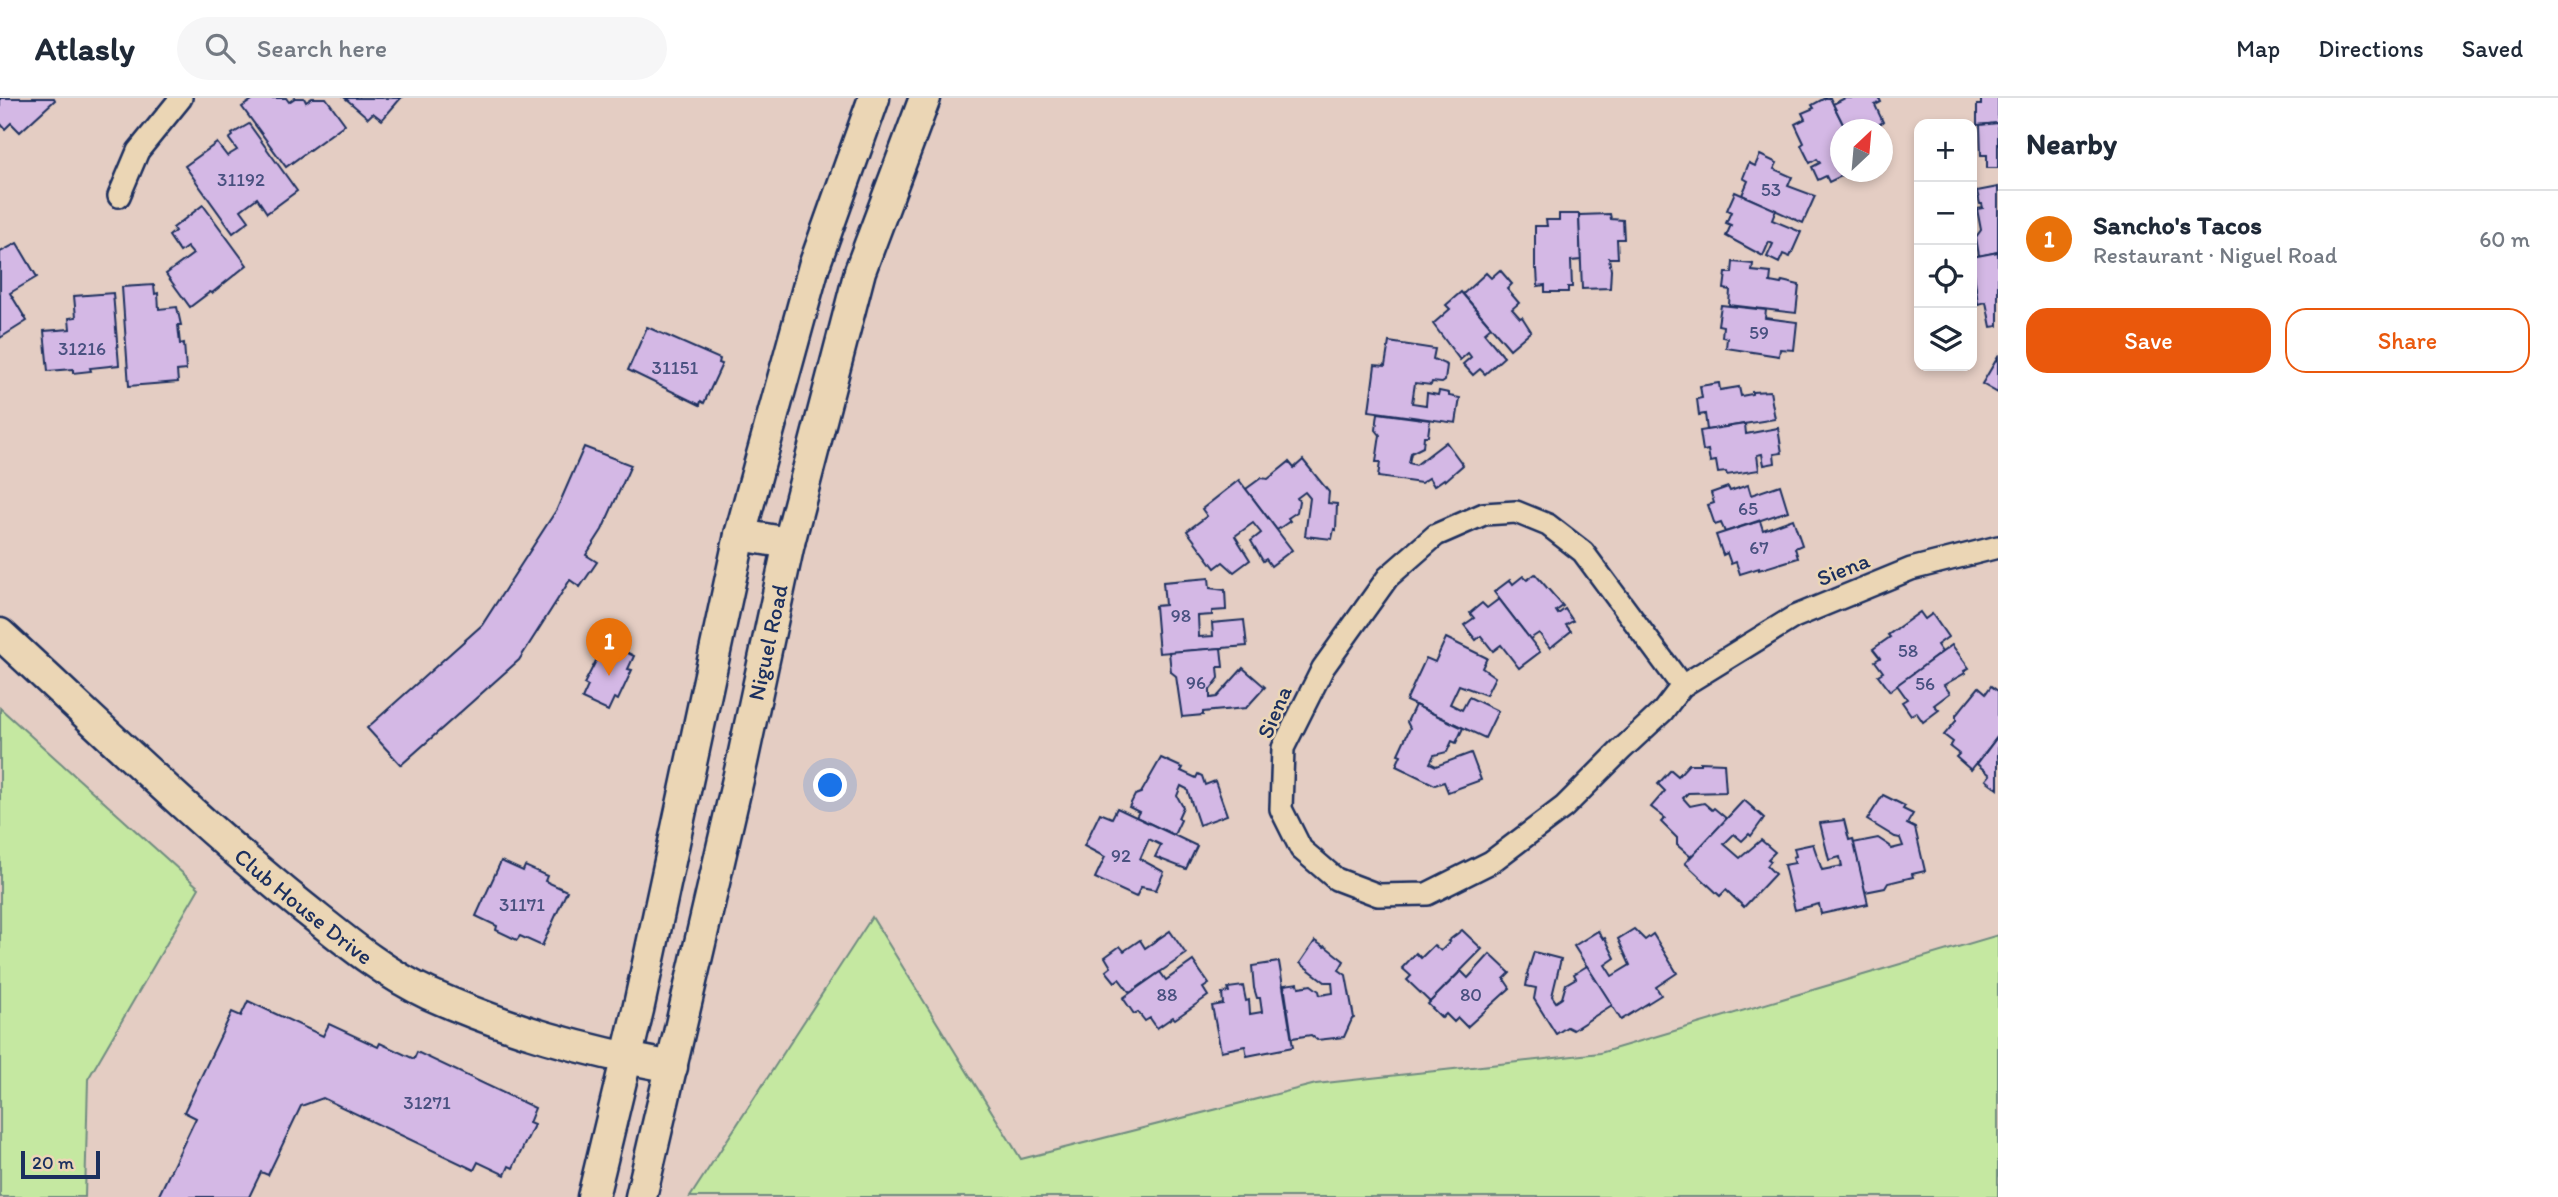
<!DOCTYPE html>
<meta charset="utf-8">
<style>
body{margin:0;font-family:Itim,sans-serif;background:#f6f6f7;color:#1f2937}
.controls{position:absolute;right:21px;top:21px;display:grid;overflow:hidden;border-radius:14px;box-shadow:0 4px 10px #0003}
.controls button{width:63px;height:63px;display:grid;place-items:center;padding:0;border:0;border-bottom:2px solid #e0e1e3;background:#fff;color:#1f2937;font:35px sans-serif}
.compass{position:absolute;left:1830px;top:21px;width:63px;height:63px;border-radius:50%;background:#fff;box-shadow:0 4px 10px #0003;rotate:26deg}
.scale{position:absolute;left:21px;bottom:18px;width:79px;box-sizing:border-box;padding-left:7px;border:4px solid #1b2f5e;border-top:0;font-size:19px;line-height:24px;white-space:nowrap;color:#1b2f5e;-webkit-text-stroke:5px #ebd6b5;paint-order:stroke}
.you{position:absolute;left:831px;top:688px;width:24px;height:24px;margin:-18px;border:5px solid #fff;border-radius:50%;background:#1a73e8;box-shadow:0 0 0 10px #1a73e833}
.badge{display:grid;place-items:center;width:46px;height:46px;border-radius:50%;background:#ea580c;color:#fff;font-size:23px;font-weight:700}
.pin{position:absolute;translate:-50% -58px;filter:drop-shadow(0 2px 4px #0008)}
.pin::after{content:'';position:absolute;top:37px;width:24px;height:21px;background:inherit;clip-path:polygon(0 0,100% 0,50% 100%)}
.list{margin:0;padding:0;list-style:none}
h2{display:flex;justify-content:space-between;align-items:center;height:91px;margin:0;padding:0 28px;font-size:30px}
h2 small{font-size:23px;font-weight:400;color:#747a83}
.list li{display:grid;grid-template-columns:46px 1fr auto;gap:21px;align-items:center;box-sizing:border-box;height:98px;padding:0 28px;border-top:2px solid #e0e1e3}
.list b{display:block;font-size:26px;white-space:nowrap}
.list p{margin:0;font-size:23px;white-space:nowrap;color:#747a83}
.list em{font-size:23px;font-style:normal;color:#747a83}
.actions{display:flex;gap:14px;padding:21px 28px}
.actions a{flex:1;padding:16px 0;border:2px solid #ea580c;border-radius:21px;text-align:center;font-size:24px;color:#ea580c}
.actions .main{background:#ea580c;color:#fff}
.icon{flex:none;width:38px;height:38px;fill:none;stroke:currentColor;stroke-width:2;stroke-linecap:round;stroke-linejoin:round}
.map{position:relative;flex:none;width:1998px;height:1099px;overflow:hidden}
header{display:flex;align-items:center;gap:42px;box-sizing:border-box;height:98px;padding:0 35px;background:#fff;border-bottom:2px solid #e0e1e3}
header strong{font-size:33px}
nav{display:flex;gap:38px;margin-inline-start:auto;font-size:24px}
.search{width:490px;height:63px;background:#f6f6f7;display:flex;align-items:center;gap:18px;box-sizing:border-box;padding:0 24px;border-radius:38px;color:#747a83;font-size:26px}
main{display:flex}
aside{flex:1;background:#fff}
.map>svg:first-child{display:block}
.green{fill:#c5e8a1;stroke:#708c80;stroke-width:2}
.building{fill:#d4b8e5;stroke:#1b2f5e;stroke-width:2}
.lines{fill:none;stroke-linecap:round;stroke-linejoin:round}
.street-casing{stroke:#1b2f5e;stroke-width:26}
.secondary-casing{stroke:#1b2f5e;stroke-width:35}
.street{stroke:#ebd6b5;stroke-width:21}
.secondary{stroke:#ebd6b5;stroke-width:30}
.labels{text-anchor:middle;stroke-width:5;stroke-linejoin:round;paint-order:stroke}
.number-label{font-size:19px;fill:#495180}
.street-label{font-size:23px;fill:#1b2f5e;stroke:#ebd6b5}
</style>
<header>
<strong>Atlasly</strong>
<div class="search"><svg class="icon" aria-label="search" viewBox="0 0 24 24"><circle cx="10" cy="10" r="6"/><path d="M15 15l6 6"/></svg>Search here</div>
<nav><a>Map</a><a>Directions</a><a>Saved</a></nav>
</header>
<main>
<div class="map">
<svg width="1998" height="1099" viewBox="0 0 1998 1099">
<rect width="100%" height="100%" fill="#e4cdc3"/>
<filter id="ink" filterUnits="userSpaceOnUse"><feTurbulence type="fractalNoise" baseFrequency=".0143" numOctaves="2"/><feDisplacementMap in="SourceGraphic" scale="14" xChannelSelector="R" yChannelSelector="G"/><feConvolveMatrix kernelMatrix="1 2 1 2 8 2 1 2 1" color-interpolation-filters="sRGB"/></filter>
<g filter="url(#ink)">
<g class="green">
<path d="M 0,610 L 199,790 L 88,981 L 85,1099 L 0,1099 Z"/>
<path d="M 872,819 L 1021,1061 L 1316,986 L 1600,955 L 1998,837 L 1998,1099 L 690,1099 Z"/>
</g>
<g class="building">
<path d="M 0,0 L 54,0 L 55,2 L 20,34 L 11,25 L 5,31 L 0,25 Z"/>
<path d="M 255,0 L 286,0 L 289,4 L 295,0 L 304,0 L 306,4 L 312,0 L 326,0 L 345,26 L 286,69 L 242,9 Z"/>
<path d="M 345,0 L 401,0 L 382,22 L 373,15 L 368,20 Z"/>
<path d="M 1825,0 L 1830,0 L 1846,32 L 1840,32 L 1840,74 L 1850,74 L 1829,84 L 1826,78 L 1818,82 L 1812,69 L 1820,65 L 1817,61 L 1810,65 L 1801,47 L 1804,45 L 1795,26 L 1805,21 L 1802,15 L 1814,10 L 1812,7 Z"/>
<path d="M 1845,0 L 1879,0 L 1881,4 L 1875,7 L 1883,24 L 1874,29 L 1875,32 L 1846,32 L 1833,6 Z"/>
<path d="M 1981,0 L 1998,0 L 1998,25 L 1977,27 L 1977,7 L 1981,7 Z"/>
<path d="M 1998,25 L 1998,70 L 1987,70 L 1987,57 L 1981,57 L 1980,27 Z"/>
<path d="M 249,26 L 297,93 L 267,115 L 257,100 L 241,112 L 249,123 L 233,135 L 185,68 L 217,45 L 227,58 L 237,52 L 229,41 L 233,38 L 232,36 Z"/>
<path d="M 1760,57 L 1777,65 L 1774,71 L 1792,79 L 1788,88 L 1815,98 L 1803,125 L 1742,97 L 1748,83 L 1743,80 L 1749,65 L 1755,68 Z"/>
<path d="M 1998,89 L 1998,154 L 1979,158 L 1976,139 L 1981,132 L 1977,111 L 1983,110 L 1982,106 L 1980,106 L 1977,93 Z"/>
<path d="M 1735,94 L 1776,112 L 1772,122 L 1801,134 L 1790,159 L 1783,156 L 1779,165 L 1767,159 L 1773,146 L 1769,144 L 1763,158 L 1726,138 L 1731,127 L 1726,125 L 1731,114 L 1727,112 Z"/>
<path d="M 203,107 L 247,167 L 212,195 L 210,194 L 190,209 L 166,176 L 193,156 L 187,149 L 180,154 L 169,138 L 175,133 L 173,130 Z"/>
<path d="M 1559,116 L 1579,116 L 1581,162 L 1571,163 L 1572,189 L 1568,189 L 1568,194 L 1545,194 L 1545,187 L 1538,188 L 1537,171 L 1535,171 L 1535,128 L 1547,128 L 1546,122 L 1559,122 Z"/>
<path d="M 1610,116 L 1611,121 L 1623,122 L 1624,141 L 1617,141 L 1618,160 L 1609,160 L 1611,172 L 1610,190 L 1582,191 L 1579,117 Z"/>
<path d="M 17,145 L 37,179 L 10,195 L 27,223 L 0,240 L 0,154 Z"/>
<path d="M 1998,154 L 1998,228 L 1991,229 L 1986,204 L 1978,206 L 1972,159 Z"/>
<path d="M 1733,164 L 1753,166 L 1752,173 L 1771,175 L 1770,184 L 1781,186 L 1782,183 L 1799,187 L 1796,215 L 1729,207 L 1730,192 L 1724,191 L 1726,175 L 1732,175 Z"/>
<path d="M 1500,172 L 1512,186 L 1507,191 L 1519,205 L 1512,211 L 1520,220 L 1522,219 L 1531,233 L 1510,251 L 1463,196 L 1486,175 L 1491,180 Z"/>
<path d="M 154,187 L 155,196 L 158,195 L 159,211 L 177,209 L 181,227 L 178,227 L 180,246 L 184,245 L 186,272 L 177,273 L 178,284 L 129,288 L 122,189 Z"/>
<path d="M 1461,194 L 1491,229 L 1484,235 L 1504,259 L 1485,276 L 1480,271 L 1473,277 L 1463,266 L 1471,259 L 1468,255 L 1460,262 L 1433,226 L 1450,211 L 1446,207 Z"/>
<path d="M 113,195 L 119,267 L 90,270 L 91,273 L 73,275 L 73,271 L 48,273 L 44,233 L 70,231 L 69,220 L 76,219 L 74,198 Z"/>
<path d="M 1721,207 L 1766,212 L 1765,220 L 1797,224 L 1794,252 L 1780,251 L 1779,258 L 1726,250 L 1727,240 L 1722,239 L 1723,228 L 1718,227 Z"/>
<path d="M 647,229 L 720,261 L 719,265 L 722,266 L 704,305 L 701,303 L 700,307 L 628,272 Z"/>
<path d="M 1389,244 L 1435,251 L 1433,261 L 1447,267 L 1445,283 L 1442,285 L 1432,284 L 1431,287 L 1415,285 L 1412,305 L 1426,307 L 1427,295 L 1438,297 L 1439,293 L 1449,295 L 1449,298 L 1460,300 L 1456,325 L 1369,313 L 1375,267 L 1385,268 Z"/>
<path d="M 1998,259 L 1998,295 L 1982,286 Z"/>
<path d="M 1719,285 L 1720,292 L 1739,289 L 1741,298 L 1752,296 L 1752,294 L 1770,293 L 1775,321 L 1707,332 L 1705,316 L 1699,317 L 1697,301 L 1702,300 L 1700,288 Z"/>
<path d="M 1378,315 L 1430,322 L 1428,338 L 1424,338 L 1423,349 L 1411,355 L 1409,365 L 1416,367 L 1446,344 L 1463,367 L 1445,383 L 1444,381 L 1434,388 L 1429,380 L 1421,385 L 1378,379 L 1380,364 L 1376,364 L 1380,337 L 1376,332 Z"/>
<path d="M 1745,326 L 1746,336 L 1778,330 L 1782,355 L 1774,356 L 1775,365 L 1764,367 L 1762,356 L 1757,357 L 1759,372 L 1727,377 L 1726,374 L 1718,375 L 1716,363 L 1710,364 L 1708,352 L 1703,353 L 1700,333 Z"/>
<path d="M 584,349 L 631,367 L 602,432 L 586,457 L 597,464 L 580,489 L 570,482 L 519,562 L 401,667 L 367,630 L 482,527 L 557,411 Z"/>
<path d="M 1303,362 L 1329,394 L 1328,405 L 1337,406 L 1336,432 L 1334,431 L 1332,441 L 1305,438 L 1310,400 L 1305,394 L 1297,400 L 1299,403 L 1297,414 L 1288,420 L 1290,423 L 1277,432 L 1246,391 L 1261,380 L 1268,381 L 1289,364 L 1294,370 Z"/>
<path d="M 1239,382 L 1292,452 L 1271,468 L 1266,461 L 1263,463 L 1251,443 L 1261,435 L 1253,425 L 1235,438 L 1250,462 L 1234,474 L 1223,464 L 1215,470 L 1187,433 L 1207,418 L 1202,411 Z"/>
<path d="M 1748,387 L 1751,397 L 1780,387 L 1788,413 L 1725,434 L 1721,425 L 1715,427 L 1708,407 L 1714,405 L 1711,395 L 1728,389 L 1730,393 Z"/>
<path d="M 1793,421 L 1802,447 L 1795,450 L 1798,460 L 1759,472 L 1759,470 L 1740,476 L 1736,464 L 1731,466 L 1727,455 L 1723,457 L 1716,437 L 1760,423 L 1763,432 Z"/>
<path d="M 1535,476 L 1563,508 L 1556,513 L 1558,516 L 1565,511 L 1573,523 L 1566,527 L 1571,533 L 1550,550 L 1539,535 L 1530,541 L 1494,494 L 1510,482 L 1513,486 L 1523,478 L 1527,482 Z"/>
<path d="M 1209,480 L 1210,490 L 1225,492 L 1226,512 L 1212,513 L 1212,517 L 1198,518 L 1199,539 L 1213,538 L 1212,525 L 1244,522 L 1247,548 L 1159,555 L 1155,508 L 1165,507 L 1163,484 Z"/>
<path d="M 1499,501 L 1540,554 L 1519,570 L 1501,547 L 1493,553 L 1481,538 L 1476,542 L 1464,527 L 1474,520 L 1470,515 L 1482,505 L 1487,510 Z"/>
<path d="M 1920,514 L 1925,521 L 1932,516 L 1948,539 L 1937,547 L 1942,554 L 1890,593 L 1878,577 L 1883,574 L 1875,563 L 1880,560 L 1873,551 L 1890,539 L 1888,537 Z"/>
<path d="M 1446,540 L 1487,560 L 1482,570 L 1495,579 L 1486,597 L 1459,587 L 1450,606 L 1462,612 L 1469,599 L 1498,613 L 1485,640 L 1406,603 L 1426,560 L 1435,564 Z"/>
<path d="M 608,545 L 634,558 L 628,571 L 632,572 L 618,602 L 614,600 L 608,613 L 582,601 L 588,588 L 584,586 L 599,557 L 602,558 Z"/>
<path d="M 1952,547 L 1969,570 L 1964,573 L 1965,575 L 1944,587 L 1950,595 L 1934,607 L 1939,612 L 1923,624 L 1916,614 L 1911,617 L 1902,604 L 1907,601 L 1897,587 Z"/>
<path d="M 1221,550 L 1223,569 L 1218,569 L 1219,580 L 1210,592 L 1210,600 L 1217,599 L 1243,570 L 1265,589 L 1246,610 L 1203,614 L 1203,617 L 1182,619 L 1176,578 L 1171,574 L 1169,554 Z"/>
<path d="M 1991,588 L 1998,593 L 1998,638 L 1971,672 L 1956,659 L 1959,656 L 1950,649 L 1953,644 L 1944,637 L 1956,623 L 1956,617 L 1979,589 L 1986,595 Z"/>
<path d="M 1415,607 L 1463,630 L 1456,645 L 1452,643 L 1447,654 L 1434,657 L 1430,665 L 1436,668 L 1471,655 L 1481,682 L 1448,694 L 1444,684 L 1435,687 L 1396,668 L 1401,657 L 1398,656 L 1410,630 L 1407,624 Z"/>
<path d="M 1998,638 L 1998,691 L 1986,682 L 1990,677 L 1977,666 Z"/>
<path d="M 1161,660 L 1183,670 L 1181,673 L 1196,680 L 1198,676 L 1202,678 L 1205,687 L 1215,683 L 1227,717 L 1199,727 L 1187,691 L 1181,688 L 1177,698 L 1183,709 L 1178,720 L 1181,722 L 1174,737 L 1136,719 L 1139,714 L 1129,709 L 1135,697 L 1141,695 Z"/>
<path d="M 1700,664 L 1724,665 L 1726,694 L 1688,695 L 1683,700 L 1690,708 L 1704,705 L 1712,712 L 1714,710 L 1727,721 L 1691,759 L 1677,747 L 1677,740 L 1661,724 L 1665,720 L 1651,709 L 1665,693 L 1658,686 L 1671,672 L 1678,678 L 1689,666 L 1700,666 Z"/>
<path d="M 1883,697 L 1905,708 L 1903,711 L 1913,716 L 1907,726 L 1915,730 L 1925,773 L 1912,776 L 1913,779 L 1888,785 L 1885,790 L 1865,794 L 1853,745 L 1878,740 L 1890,748 L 1891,751 L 1903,748 L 1900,740 L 1895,739 L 1867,722 Z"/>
<path d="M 1744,702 L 1764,720 L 1751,738 L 1749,736 L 1742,743 L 1734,736 L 1724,746 L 1740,760 L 1761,742 L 1775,754 L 1768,761 L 1771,763 L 1767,768 L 1775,776 L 1744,809 L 1726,792 L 1720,798 L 1685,765 Z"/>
<path d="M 1117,710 L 1197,748 L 1186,771 L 1155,759 L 1161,747 L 1149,741 L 1140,761 L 1164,774 L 1156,792 L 1141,789 L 1136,799 L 1095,780 L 1105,759 L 1084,748 L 1100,715 L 1112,720 Z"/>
<path d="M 1844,722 L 1849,742 L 1853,741 L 1868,806 L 1821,816 L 1819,806 L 1795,812 L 1784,767 L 1795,765 L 1793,759 L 1796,758 L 1794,750 L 1813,746 L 1822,772 L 1842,768 L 1840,759 L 1829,762 L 1820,725 Z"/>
<path d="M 501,763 L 523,773 L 525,768 L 547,778 L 545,783 L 567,793 L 542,848 L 520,838 L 517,842 L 496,832 L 497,828 L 476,818 Z"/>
<path d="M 1634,831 L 1645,842 L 1653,836 L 1677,875 L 1656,889 L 1661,897 L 1621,922 L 1574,848 L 1598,833 L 1603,841 L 1605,840 L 1615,860 L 1605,867 L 1612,878 L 1630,867 L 1618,841 Z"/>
<path d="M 1462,832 L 1482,851 L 1430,904 L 1407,882 L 1411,878 L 1402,870 L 1416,855 L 1421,860 L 1434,847 L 1441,853 L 1450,844 L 1448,843 Z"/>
<path d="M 1170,833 L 1186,856 L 1130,895 L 1119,881 L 1115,884 L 1106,873 L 1111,869 L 1105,859 L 1120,848 L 1124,853 L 1140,842 L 1145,850 Z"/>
<path d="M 1315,843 L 1324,849 L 1325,848 L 1344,863 L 1339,872 L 1346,877 L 1354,920 L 1352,921 L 1344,939 L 1317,942 L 1311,937 L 1292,940 L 1284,887 L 1298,885 L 1299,889 L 1311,887 L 1319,893 L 1320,897 L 1333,895 L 1332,884 L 1325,884 L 1300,865 Z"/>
<path d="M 1534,854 L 1561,861 L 1552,898 L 1556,904 L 1562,900 L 1566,886 L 1576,880 L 1574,876 L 1587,868 L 1612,907 L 1573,932 L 1567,929 L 1556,936 L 1534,901 L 1536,890 L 1526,888 L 1528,877 L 1527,876 Z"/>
<path d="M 1490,856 L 1510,875 L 1504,881 L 1510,890 L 1467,929 L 1458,920 L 1454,924 L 1446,916 L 1442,920 L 1428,906 L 1461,873 L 1468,880 Z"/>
<path d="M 1193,863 L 1209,886 L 1203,890 L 1208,898 L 1175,921 L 1173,919 L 1157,930 L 1150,920 L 1145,923 L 1138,914 L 1134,916 L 1123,900 L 1160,874 L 1166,882 Z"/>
<path d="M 1279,864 L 1293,949 L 1247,958 L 1245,948 L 1221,953 L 1212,908 L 1223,906 L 1222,895 L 1229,894 L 1228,890 L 1243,888 L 1246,903 L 1249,902 L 1250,916 L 1262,914 L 1260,900 L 1257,900 L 1254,890 L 1252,868 Z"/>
<path d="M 248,903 L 323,938 L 329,926 L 378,949 L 380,945 L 414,961 L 417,954 L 535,1010 L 529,1025 L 534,1027 L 513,1070 L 509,1068 L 505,1077 L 478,1064 L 474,1072 L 323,1000 L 301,1008 L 268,1077 L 261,1074 L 249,1099 L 158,1099 L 196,1020 L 184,1014 L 232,914 L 241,918 Z"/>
</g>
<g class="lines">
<defs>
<g id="street">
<path d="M 119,98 L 138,53 L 181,0"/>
<path d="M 1516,414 L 1548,427 L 1583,454 L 1682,588 L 1663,613 L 1621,652 L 1564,709 L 1491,764 L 1427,796 L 1378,797 L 1336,781 L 1301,751 L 1281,711 L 1283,650 L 1323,570 L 1388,479 L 1436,437 L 1484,416 Z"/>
<path d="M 1682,588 L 1794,519 L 1911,471 L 1998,449"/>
</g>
<g id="secondary">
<path d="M 740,437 L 789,445"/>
<path id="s1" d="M 0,536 C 100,628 197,724 303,809 C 342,840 383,875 429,896 C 509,932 586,953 672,969"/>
<path d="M 593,1099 L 638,912 L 740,437 L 814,168 L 874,0"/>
<path id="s2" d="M 641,1099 L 742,664 L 789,445 L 860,173 L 925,0"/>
</g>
</defs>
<use href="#street" class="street-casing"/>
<use href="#secondary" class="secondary-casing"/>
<use href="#street" class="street"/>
<use href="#secondary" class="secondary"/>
</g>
</g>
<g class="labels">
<g class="number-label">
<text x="241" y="88">31192</text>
<text x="1771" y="98">53</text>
<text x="1759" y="241">59</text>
<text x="82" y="257">31216</text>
<text x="675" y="276">31151</text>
<text x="1748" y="417">65</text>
<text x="1759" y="456">67</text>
<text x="1181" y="524">98</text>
<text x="1908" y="559">58</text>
<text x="1196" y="591">96</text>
<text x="1925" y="592">56</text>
<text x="1121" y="764">92</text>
<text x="522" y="813">31171</text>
<text x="1167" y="903">88</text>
<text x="1471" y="903">80</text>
<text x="427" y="1011">31271</text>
</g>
<g class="street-label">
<text transform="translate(1843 471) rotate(-22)" y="8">Siena</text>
<text dy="8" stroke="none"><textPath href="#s2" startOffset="569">Niguel Road</textPath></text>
<text transform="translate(1274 614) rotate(-67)" y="8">Siena</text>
<text dy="8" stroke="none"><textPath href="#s1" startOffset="408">Club House Drive</textPath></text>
</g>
</g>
</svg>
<div class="controls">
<button>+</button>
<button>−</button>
<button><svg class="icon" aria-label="locate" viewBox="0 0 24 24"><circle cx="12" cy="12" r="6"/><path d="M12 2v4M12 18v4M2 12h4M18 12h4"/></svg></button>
<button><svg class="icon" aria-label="layers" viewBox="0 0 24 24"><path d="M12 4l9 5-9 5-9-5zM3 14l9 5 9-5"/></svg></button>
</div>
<svg class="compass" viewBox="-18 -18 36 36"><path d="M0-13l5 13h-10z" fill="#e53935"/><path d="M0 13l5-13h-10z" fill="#747a83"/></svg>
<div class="scale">20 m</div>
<div class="you"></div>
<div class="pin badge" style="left:609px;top:578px;background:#e8710a">1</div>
</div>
<aside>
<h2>Nearby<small></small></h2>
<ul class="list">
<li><span class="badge" style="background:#e8710a">1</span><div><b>Sancho's Tacos</b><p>Restaurant · Niguel Road</p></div><em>60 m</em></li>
</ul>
<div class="actions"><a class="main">Save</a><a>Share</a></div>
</aside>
</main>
